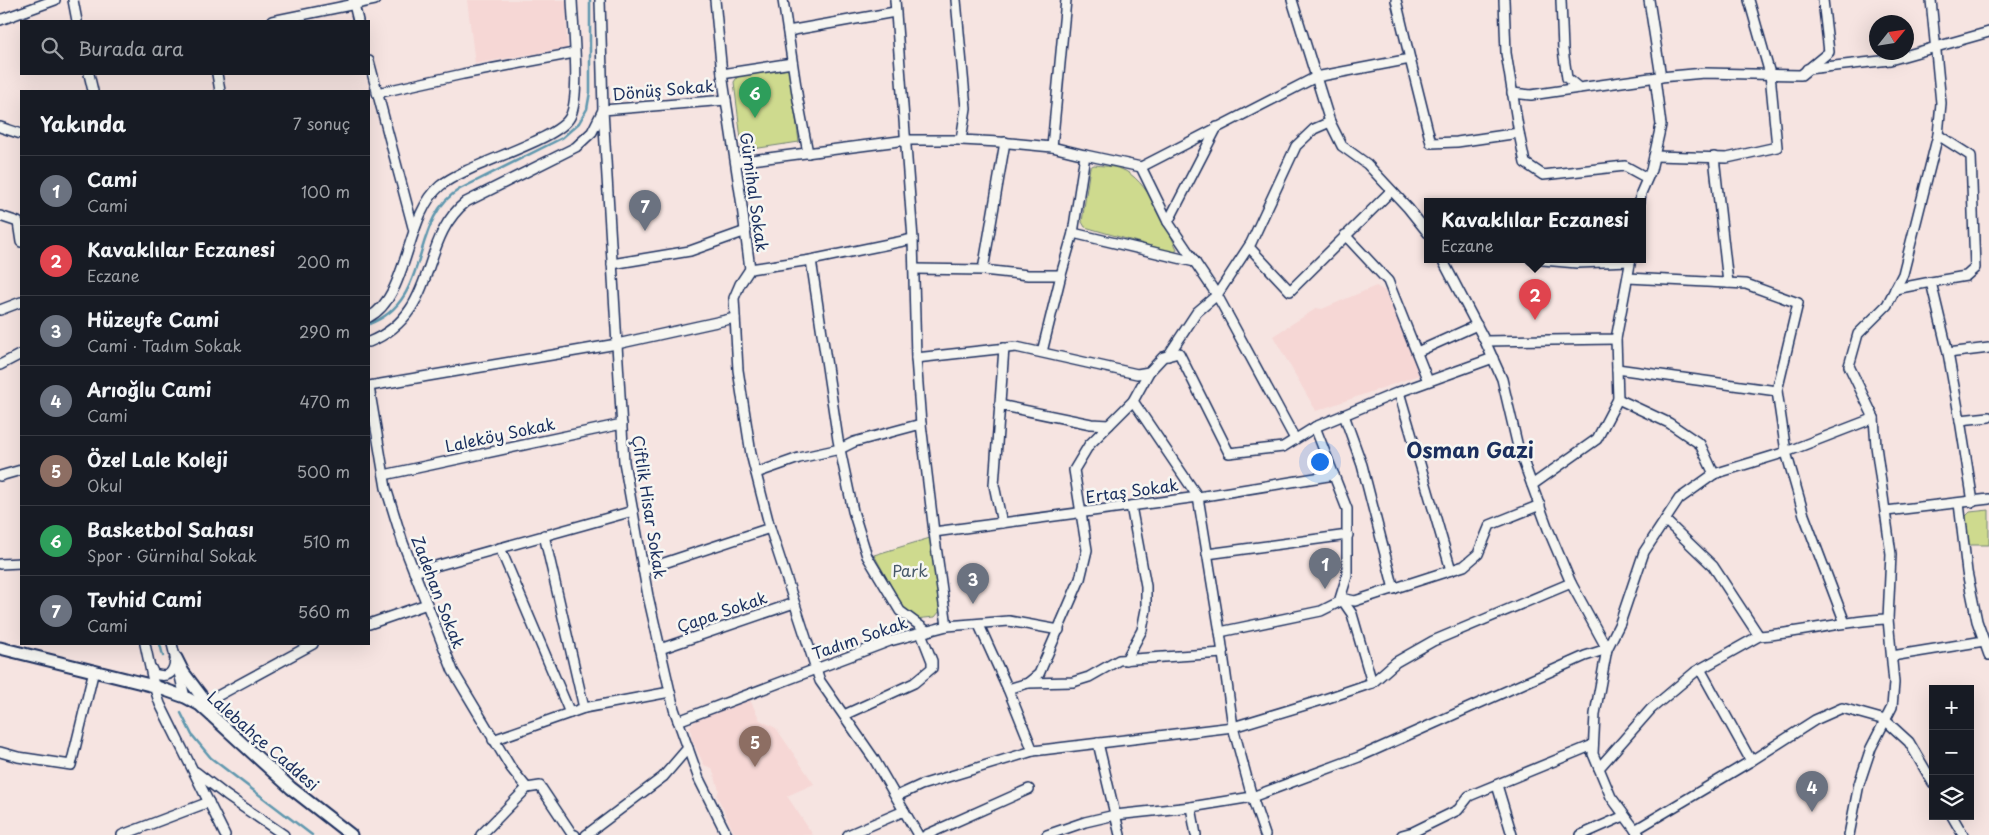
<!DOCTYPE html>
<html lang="tr">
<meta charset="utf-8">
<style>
body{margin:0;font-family:"Playpen Sans",sans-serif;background:#20242c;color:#f1f3f6}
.controls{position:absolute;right:15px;bottom:15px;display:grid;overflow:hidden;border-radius:0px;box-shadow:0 5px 20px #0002}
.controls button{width:45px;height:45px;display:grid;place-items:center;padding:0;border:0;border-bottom:1px solid #363941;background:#171b24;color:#f1f3f6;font:25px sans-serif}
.compass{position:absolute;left:1869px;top:15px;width:45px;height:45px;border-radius:50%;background:#171b24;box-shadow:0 5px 20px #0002;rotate:60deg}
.you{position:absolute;left:1319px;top:461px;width:18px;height:18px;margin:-12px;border:4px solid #fff;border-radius:50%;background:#1a73e8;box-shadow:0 0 0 8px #1a73e833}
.badge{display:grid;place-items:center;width:32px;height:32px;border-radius:50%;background:#db2777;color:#fff;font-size:16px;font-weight:700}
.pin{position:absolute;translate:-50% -41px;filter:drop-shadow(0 1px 2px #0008)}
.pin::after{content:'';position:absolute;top:26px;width:18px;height:15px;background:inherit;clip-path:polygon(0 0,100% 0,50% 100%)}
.popup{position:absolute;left:1424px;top:198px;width:222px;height:65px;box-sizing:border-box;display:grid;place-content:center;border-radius:0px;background:#171b24;filter:drop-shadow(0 1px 4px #0005);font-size:16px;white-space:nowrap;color:#9ea1a6}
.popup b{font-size:19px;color:#f1f3f6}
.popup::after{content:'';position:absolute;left:50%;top:100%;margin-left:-10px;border:10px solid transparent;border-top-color:#171b24}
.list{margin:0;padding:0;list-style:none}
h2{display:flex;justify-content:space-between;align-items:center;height:65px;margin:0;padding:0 20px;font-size:21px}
h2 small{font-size:16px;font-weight:400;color:#9ea1a6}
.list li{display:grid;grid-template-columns:32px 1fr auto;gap:15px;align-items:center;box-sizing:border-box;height:70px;padding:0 20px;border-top:1px solid #363941}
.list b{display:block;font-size:19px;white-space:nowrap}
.list p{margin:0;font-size:16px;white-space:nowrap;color:#9ea1a6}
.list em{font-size:16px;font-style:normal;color:#9ea1a6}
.icon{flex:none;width:28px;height:28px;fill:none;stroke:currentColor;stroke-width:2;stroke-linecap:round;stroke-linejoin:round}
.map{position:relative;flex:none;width:1989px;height:835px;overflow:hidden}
.search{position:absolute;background:#171b24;box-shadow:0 5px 20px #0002;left:20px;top:20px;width:350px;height:55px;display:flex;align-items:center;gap:12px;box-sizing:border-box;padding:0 18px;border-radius:0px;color:#9ea1a6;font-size:19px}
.panel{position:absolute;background:#171b24;box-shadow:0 5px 20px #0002;left:20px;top:90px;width:350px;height:555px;border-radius:0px}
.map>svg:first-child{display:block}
.built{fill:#f6d7d5}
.green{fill:#ceda8e;stroke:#748476}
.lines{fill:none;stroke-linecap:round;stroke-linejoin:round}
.stream{stroke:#5e97ae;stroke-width:2.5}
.minor-casing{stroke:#1b2f5e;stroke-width:12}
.tertiary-casing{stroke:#1b2f5e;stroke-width:15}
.minor{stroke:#f6f6f2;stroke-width:9}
.tertiary{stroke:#f6f6f2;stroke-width:11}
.labels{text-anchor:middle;stroke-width:5;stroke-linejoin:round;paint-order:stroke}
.street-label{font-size:16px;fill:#1b2f5e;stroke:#f6f6f2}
.park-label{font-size:16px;fill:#485a6a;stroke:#f6f6f2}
.district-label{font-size:21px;font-weight:bold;fill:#1b2f5e;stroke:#f6f6f2}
</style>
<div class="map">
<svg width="1989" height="835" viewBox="0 0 1989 835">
<rect width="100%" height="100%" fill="#f6e4e1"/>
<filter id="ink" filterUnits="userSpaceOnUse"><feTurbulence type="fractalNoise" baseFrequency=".02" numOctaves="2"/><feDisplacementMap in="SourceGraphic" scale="10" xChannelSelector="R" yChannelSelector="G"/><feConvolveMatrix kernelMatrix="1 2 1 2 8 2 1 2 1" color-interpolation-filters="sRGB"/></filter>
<g filter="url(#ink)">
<g class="built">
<path d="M 467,0 L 566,0 L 567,48 L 475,64 Z"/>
<path d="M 1376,286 L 1385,291 L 1422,374 L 1316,411 L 1273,336 L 1317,308 L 1322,309 Z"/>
<path d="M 750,700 L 760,720 L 776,728 L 814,784 L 787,796 L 813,835 L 735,835 L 717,796 L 719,790 L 712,768 L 704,765 L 692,740 L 690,726 L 696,720 Z"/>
</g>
<g class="green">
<path d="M 788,69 L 790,72 L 799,142 L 746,150 L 742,147 L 734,82 L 738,76 Z"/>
<path d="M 1094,165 C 1102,166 1113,166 1121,169 C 1148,179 1165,225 1177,249 L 1175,253 L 1085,227 L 1082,222 L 1090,167 Z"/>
<path d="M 1989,510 L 1989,545 L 1969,545 L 1967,541 L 1965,517 L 1970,512 Z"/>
<path d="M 930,538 L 940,611 L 935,617 L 914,619 L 904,609 L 874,555 Z"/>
</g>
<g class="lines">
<g class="stream">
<path d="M 369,324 C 433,301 408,219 460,189 L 562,138 L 579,123 L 587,109 L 590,92 L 590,0"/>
<path d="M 160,644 L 163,656"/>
<path d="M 181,713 L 192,735 L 211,758 L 312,835"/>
</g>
<defs>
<g id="minor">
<path d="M 73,0 L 77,21"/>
<path d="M 353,0 L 358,21"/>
<path d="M 715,0 L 722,74 L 741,199 L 750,269"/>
<path d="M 783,0 L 798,100 L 808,153"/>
<path d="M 895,0 L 913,239 L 916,358 L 921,424 L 934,532 L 947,626"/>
<path d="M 956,0 L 966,108 L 961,140 L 999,142 L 1052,147 L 1066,0"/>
<path d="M 1292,0 L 1330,122 L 1342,146 L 1367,164 L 1408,208 L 1428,233"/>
<path d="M 1561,0 L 1563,50 L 1567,78 L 1579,88 L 1650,78 L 1704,73 L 1801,75 L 1829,52 L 1823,0"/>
<path d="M 1649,0 L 1661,77"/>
<path d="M 0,20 L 55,0"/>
<path d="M 272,21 L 375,0"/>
<path d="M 788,31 L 895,12"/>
<path d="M 1410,59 L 1431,143 L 1457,142 L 1519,133 L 1506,53 L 1504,0"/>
<path d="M 369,61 L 414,231"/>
<path d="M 1807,69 L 1890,60 L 1989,32"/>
<path d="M 89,74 L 93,91"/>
<path d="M 217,74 L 220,91"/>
<path d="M 722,74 L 792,63"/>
<path d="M 377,93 L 463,74 L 574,53"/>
<path d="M 1512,93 L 1531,95 L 1579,88"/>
<path d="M 726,100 L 603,110 L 624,462 L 648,596 L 674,709 L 699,779 L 727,835"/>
<path d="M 0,127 L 21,134"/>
<path d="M 1217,127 L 1168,222 L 1217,295 L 1251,243 L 1296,146 L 1314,129 L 1330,122"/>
<path d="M 1519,133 L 1525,163 L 1543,175 L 1625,166 L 1647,178"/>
<path d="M 1085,155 L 1141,167 L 1316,77 L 1410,59 L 1396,0"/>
<path d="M 1654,156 L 1727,158 L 1777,147 L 1770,74 L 1749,0"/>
<path d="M 1714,157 L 1728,283"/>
<path d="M 736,162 L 907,140 L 961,140"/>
<path d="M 1141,167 L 1168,222"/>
<path d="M 1640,201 L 1641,193 L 1651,170 L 1661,125 L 1655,78"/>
<path d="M 0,216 L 18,222 L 21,242"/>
<path d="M 1073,233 L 1195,262"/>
<path d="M 1345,235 L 1388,281 L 1428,381"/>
<path d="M 913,239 L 811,260 L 750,269 L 740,284 L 734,298 L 738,370 L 751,454 L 770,528 L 820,681 L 874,759 L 918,835"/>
<path d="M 1249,247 L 1290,291 L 1391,191"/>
<path d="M 1442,259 L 1485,341 L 1502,379 L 1518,447 L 1548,529 L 1571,583 L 1607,649 L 1595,714 L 1593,754 L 1611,797 L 1639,835"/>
<path d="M 1531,259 L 1577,263 L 1630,261"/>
<path d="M 811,260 L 838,440 L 853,511 L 867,556 L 900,611 L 927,631"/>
<path d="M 612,264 L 690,251 L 746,231"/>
<path d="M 914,269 L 983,270 L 1005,142"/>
<path d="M 983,270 L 1028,275 L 1061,275 L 1073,233 L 1085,155 L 1052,147"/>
<path d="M 1628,278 L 1746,284 L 1798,303 L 1777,391 L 1786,452 L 1714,474"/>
<path d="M 1931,282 L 1966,276 L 1975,268 L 1971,156 L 1938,135"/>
<path d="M 1895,289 L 1931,282 L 1948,353 L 1989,348"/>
<path d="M 0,310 L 21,302"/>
<path d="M 369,317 C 409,296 405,216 440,186 C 466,164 558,141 570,117 C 581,95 573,27 572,0"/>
<path d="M 1485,341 L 1616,339 L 1631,259"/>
<path d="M 369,342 C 440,313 418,240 466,202 L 576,147 L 592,132 L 603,110 L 600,0"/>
<path d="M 1042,352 L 1061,275"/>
<path d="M 1417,352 L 1477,325"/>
<path d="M 1948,353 L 1960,420 L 1989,417"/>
<path d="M 1168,356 L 1197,312 L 1217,295 L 1295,439"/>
<path d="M 916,358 L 1016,347 L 1137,374 L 1149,372"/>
<path d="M 0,365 L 21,354"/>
<path d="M 1617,369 L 1777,391"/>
<path d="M 369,386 L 617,344 L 735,318"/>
<path d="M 369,387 L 386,488 L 403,543 L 453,671 L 511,768 L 527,788"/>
<path d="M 1399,392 L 1451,570"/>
<path d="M 1133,401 L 1198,497 L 1220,632 L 1233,727 L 1252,797 L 1265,835"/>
<path d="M 999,405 L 1091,424 L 1109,425"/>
<path d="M 1344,415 L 1362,465 L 1394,589"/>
<path d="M 1960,420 L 1973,502"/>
<path d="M 756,473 L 799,458 L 840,449 L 854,442 L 921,424"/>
<path d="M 384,475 L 622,424"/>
<path d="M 0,476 L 21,470"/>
<path d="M 1532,485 L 1597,439 L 1618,399 L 1616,339"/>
<path d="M 1959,503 L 1967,572 L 1977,621 L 1989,655"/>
<path d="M 1886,511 L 1989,499"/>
<path d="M 1002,523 L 994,485 L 1004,348"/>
<path d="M 934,532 L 1198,497 L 1334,475"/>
<path d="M 500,548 L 570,713"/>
<path d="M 1207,554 L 1348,535"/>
<path d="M 0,564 L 21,563"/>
<path d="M 643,570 L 770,528"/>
<path d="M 414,572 L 633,511"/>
<path d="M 1341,598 L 1355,601 L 1464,566 L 1478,554 L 1490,525 L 1540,505"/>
<path d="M 1341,598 L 1352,614 L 1372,683"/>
<path d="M 1845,623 L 1804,515 L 1786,452 L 1874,418"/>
<path d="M 369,624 L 427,604"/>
<path d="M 979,625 L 1008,689 L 1033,751"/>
<path d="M 1220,632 L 1321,611 L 1339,602 L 1347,576 L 1347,509 L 1315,427"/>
<path d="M 1759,636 C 1802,633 1845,620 1888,619"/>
<path d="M 145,644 L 154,686 L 160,704 L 225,835"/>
<path d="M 172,644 L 185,697"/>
<path d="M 660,649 L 794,603"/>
<path d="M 1892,656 L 1984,641"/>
<path d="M 1126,660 L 1142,630 L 1146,609 L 1146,586 L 1131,506"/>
<path d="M 151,668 L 154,674 C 167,678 173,675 175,661"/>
<path d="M 1700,669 L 1751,761 L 1815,720 L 1842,708 L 1885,720 L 1909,742 L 1933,783"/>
<path d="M 1028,683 L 1073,682 L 1089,677 L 1119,660 L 1223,653"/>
<path d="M 1008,689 L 1028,683 L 1039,674 L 1080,579 L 1087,550 L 1074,470 L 1089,445 L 1133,401 L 1149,372 L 1163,357 L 1179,353 L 1229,453 L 1283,447 L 1315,427 L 1399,392 L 1493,358"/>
<path d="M 201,705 L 313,644"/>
<path d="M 584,708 L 670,692"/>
<path d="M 844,715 L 914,683 L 932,668 L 932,661 L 921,633"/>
<path d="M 678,721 L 890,641 L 947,626 L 1009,621 L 1059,630"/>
<path d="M 493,740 L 584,708 L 544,535"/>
<path d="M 1098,743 L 1120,835"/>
<path d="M 0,752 L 18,757 L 71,765 L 94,670"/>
<path d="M 1599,768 L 1651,709 L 1695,672 L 1759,636 L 1713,566 L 1665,520"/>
<path d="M 196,772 L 227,796 L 284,835"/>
<path d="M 1497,785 L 1512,835"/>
<path d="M 897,796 L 921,785 L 1033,751 L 1233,727 L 1322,700 L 1372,683 L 1396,662 L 1433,641 L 1571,583"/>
<path d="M 1191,807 L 1196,835"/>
<path d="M 1952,816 L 1963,835"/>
<path d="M 1635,830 L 1751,761"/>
<path d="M 122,835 L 209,802"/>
<path d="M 481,835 L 527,788 L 540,786 L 572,834 L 575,835"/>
<path d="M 586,835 L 663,777 L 688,748"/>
<path d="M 848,835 L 904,811"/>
<path d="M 926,835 L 1029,789"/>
<path d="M 1047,835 L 1085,822 L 1115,815 L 1191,807 L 1252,797 L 1359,757 L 1585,656 L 1607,649 L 1620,623 L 1644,552 L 1679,499 L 1714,474 L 1700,444 L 1669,423 L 1618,399"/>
<path d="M 1402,835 L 1413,832 L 1458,810 L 1469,796 L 1593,745"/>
<path d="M 1581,835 L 1624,816"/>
<path d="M 1849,835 L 1859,784 L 1871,748 L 1892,707 L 1894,683 L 1888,619 L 1891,554 L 1876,446 L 1874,418 L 1849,366 L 1858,334 L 1887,305 L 1903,274 L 1938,135 L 1941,103 L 1931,0"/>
</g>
<g id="tertiary">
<path d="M 0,648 L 154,686 L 185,697 L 200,705 L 291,788 L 351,835"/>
<path d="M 176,658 L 183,672 L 211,709"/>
</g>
</defs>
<use href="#minor" class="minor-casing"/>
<use href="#tertiary" class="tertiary-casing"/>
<use href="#minor" class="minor"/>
<use href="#tertiary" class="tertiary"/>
</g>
</g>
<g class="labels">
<g class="street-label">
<text transform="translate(663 90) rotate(-5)" y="6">Dönüş Sokak</text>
<text transform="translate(754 192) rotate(82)" y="6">Gürnihal Sokak</text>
<text transform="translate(500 435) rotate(-12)" y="6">Laleköy Sokak</text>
<text transform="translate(1132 491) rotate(-8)" y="6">Ertaş Sokak</text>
<text transform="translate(649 507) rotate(81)" y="6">Çiftlik Hisar Sokak</text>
<text transform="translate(438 592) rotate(69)" y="6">Zadehan Sokak</text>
<text transform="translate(722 612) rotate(-19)" y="6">Çapa Sokak</text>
<text transform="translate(860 638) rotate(-19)" y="6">Tadım Sokak</text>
<text transform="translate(263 741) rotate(41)" y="6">Lalebahçe Caddesi</text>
</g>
<g class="park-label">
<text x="910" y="577">Park</text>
</g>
<g class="district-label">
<text x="1470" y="458">Osman Gazi</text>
</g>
</g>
</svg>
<div class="controls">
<button>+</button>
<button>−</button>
<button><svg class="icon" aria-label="layers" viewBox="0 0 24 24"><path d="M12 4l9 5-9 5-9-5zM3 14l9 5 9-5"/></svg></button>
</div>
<svg class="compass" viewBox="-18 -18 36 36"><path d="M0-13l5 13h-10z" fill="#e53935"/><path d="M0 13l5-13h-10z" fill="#9ea1a6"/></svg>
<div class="you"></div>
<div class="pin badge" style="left:1325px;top:589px;background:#6b7280">1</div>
<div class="pin badge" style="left:1535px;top:320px;background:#e0444e">2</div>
<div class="popup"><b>Kavaklılar Eczanesi</b>Eczane</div>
<div class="pin badge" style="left:973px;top:604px;background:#6b7280">3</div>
<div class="pin badge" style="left:1812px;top:812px;background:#6b7280">4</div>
<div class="pin badge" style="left:755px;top:767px;background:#8d6e63">5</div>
<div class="pin badge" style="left:755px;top:118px;background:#2e9e5b">6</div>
<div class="pin badge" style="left:645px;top:231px;background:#6b7280">7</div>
<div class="search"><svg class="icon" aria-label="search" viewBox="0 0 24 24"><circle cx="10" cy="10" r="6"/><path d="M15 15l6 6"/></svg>Burada ara</div>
<section class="panel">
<h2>Yakında<small>7 sonuç</small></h2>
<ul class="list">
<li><span class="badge" style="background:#6b7280">1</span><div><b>Cami</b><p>Cami</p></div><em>100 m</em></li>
<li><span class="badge" style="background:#e0444e">2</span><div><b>Kavaklılar Eczanesi</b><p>Eczane</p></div><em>200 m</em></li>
<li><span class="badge" style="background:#6b7280">3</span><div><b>Hüzeyfe Cami</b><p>Cami · Tadım Sokak</p></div><em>290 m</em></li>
<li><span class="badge" style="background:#6b7280">4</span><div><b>Arıoğlu Cami</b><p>Cami</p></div><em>470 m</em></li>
<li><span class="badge" style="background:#8d6e63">5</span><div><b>Özel Lale Koleji</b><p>Okul</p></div><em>500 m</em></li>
<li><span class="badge" style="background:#2e9e5b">6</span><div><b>Basketbol Sahası</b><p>Spor · Gürnihal Sokak</p></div><em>510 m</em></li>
<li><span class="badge" style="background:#6b7280">7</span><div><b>Tevhid Cami</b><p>Cami</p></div><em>560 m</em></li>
</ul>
</section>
</div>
